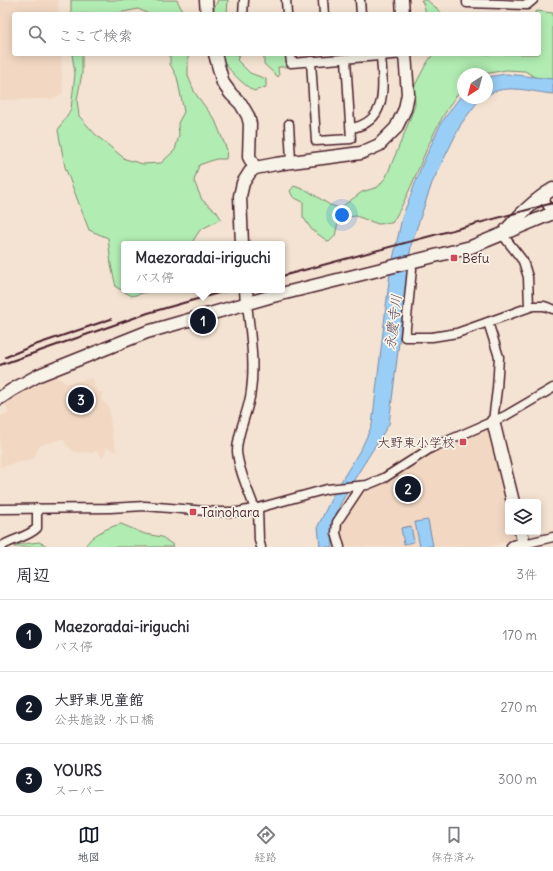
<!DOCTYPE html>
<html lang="ja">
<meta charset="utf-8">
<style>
body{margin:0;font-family:Delius,"Klee One",sans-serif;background:#f2f2f3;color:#2b2b33}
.controls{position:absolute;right:12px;bottom:12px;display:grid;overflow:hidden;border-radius:4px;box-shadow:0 2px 10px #0003}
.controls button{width:36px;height:36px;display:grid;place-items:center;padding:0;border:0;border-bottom:1px solid #e1e1e2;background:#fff;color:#2b2b33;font:20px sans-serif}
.compass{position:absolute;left:457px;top:68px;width:36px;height:36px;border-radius:50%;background:#fff;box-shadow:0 2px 10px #0003;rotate:216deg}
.you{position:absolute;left:342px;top:215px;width:14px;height:14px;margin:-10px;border:3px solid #fff;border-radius:50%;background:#1a73e8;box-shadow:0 0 0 6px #1a73e833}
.badge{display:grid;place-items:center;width:26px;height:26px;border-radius:50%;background:#111827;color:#fff;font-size:13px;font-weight:700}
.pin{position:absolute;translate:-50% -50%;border:2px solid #fff;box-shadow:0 1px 4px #0006}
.popup{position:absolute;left:121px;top:241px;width:164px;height:52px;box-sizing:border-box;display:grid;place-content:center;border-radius:4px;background:#fff;filter:drop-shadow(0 1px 3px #0005);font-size:13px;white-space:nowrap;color:#7c7c81}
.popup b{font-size:15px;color:#2b2b33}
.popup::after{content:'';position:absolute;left:50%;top:100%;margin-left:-8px;border:8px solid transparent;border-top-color:#fff}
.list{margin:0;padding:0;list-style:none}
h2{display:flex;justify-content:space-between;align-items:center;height:52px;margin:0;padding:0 16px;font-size:17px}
h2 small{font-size:13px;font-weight:400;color:#7c7c81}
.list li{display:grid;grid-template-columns:26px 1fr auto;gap:12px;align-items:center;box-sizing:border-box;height:72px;padding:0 16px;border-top:1px solid #e1e1e2}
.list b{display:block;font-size:15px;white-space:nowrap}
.list p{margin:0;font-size:13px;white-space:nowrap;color:#7c7c81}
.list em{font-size:13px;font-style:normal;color:#7c7c81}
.icon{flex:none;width:22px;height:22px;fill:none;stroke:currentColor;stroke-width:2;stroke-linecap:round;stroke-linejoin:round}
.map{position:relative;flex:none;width:553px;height:547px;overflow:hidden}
.search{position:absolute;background:#fff;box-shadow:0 2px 10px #0003;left:12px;right:12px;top:12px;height:44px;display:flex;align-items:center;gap:10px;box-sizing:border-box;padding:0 14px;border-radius:4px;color:#7c7c81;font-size:15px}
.sheet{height:268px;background:#fff}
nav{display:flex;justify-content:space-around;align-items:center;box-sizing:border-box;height:56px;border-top:1px solid #e1e1e2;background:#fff;font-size:11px;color:#7c7c81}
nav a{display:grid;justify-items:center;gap:2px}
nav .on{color:#111827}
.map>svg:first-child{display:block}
.built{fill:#f2d8c3}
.green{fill:#b1ecb2;stroke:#7e866e}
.water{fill:#99cef7;stroke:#7988a5}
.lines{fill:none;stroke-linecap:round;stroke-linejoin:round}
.street-casing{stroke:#4a1f2b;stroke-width:11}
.secondary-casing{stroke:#4a1f2b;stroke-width:15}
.street{stroke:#f7f3e8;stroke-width:8}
.secondary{stroke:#f7f3e8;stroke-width:12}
.rail{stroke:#4a1f2b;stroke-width:2}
.poi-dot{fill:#d1495b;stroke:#f7f3e8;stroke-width:1.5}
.labels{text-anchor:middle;stroke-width:3.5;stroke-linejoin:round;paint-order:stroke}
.poi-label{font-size:13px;fill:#4a1f2b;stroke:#f7f3e8;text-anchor:start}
.water-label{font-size:14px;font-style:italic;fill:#5e4b5e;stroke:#f7f3e8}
</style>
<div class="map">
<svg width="553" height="547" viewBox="0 0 553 547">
<rect width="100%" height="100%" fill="#f4e3d2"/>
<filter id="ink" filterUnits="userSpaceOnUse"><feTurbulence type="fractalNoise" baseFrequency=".025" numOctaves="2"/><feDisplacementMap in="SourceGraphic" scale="8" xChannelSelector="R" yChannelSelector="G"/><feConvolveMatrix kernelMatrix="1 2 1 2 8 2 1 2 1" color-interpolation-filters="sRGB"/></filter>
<g filter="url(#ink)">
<g class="built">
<path d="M 0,0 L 58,0 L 59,14 L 14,14 L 14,54 L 61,54 L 63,93 L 51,99 L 0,100 Z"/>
<path d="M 52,378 L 58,378 L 66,383 L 93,378 L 95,388 L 97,388 L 99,392 L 103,392 L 101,399 L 109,407 L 112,434 L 117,452 L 107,448 L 103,458 L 96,450 L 93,453 L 75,452 L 67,446 L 63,439 L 41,445 L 38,449 L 34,459 L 0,467 L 0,416 L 8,413 L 6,404 L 31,387 Z"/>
<path d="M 484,429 L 489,430 L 508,507 L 508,532 L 514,532 L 516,539 L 489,547 L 345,547 L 339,532 L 341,517 L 360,492 L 375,485 L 434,449 Z"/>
</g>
<g class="green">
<path d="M 71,0 L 177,0 L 184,14 L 149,14 L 138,9 L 114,14 L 71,14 Z"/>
<path d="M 218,0 L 228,0 L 227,14 L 211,14 Z"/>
<path d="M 421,0 L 427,0 L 443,14 L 426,14 L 424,5 Z"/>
<path d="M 537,11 L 553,13 L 553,88 L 525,71 L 506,70 L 484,74 L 463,74 L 463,88 C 454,97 449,107 442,118 C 423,151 413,190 392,223 L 378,224 L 356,216 L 339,218 L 335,236 L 329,242 L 312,230 L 303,217 L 303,202 L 293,197 L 290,191 L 294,186 L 308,191 L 330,205 L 340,208 L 362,192 L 378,187 L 386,177 L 405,132 L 415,105 L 414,87 L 425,66 L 433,54 L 539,54 L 539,14 L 533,14 Z"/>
<path d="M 72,54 L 82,54 L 82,73 L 77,100 L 79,116 L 96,135 L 125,159 L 143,164 L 161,163 L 175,150 L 179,135 L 178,123 L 184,112 L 177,77 L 170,64 L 170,54 L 188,54 L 188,76 L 195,93 L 215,120 L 227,150 L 226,159 L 216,159 L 199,165 L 194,181 L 202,200 L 217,212 L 221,219 L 200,230 L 191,244 L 124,244 L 124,290 L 154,290 L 132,296 L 116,287 L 111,265 L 108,238 L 89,230 L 65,167 L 58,130 L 71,109 L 75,74 Z"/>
<path d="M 219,54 L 240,54 L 237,60 L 250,73 L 266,79 L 266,87 L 254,91 C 240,82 228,70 219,54 Z"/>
<path d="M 267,54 L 287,54 L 288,67 L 278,67 L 279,76 L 278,77 L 264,64 L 264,57 Z"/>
<path d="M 121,524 L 145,534 L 162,537 L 173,545 L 172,547 L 85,547 C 90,535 109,527 121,524 Z"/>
<path d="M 39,542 L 49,547 L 14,547 L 17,545 Z"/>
</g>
<g class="water">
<path d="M 506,74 L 553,79 L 553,94 C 531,92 507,83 487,95 L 487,77 Z"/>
<path d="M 463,93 L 463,98 L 481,98 L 479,100 L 461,124 L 432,183 L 411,245 L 389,424 L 355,478 L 342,501 L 331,525 L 333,547 L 320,547 L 318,526 L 334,493 L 362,447 L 372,425 L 390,273 L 402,218 L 422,165 L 441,123 Z"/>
<path d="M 428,520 L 433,546 L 420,547 L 415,522 Z"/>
<path d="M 411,526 L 414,542 L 404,544 L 401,528 Z"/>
</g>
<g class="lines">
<defs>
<g id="street">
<path d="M 286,0 L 287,14"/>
<path d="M 323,0 L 324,14"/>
<path d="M 360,0 L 361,14"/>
<path d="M 467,0 L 467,3 L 527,5 L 533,0"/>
<path d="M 243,14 L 244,0"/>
<path d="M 290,54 L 291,63 L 405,54"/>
<path d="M 311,61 L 316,141 L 351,139 L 346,59"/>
<path d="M 289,124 L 291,161"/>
<path d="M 351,128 C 389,122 383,85 381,56"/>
<path d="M 549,192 C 543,199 545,206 553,210"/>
<path d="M 502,234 L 523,261 L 528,277 L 529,307"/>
<path d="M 412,269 L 405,337 L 432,337 L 457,333 L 533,306 L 544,306 L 553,309"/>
<path d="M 247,303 C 250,332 255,362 251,391 C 249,411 237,432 237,451 C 238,469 249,492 255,509"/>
<path d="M 488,322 L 499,357 L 497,389 L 493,421"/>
<path d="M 258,508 L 259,540 L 261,547"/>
<path d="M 0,509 L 110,508 L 145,506 L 219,512 L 238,512 L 258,508 L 327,489 L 367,485 L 384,478 L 431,448 L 505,416 L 553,388"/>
<path d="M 524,544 L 553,537"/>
<path d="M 0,547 C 12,539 28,537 37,528 L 37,508"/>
<path d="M 340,547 L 336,533 L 337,522 L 361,486"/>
</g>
<g id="secondary">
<path d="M 206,0 L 207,14"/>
<path d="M 402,0 L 403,14"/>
<path d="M 215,54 L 223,83 L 231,94 L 241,104 L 248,116 L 250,124 L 249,157 L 255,168"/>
<path d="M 506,230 C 520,215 534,200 553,189"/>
<path d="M 242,244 L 240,196 L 243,183 L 250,172 L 255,168 L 276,164 L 361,153 L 379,145 L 396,128 L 405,109 L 408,94 L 405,54"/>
<path d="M 246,290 L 247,303"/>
<path d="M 0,398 L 12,390 L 39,375 L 147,332 L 269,297 L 471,247 L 553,213"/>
<path d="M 493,421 L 513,502"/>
<path d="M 513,547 L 524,544 L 521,532"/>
</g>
</defs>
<use href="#street" class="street-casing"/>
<use href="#secondary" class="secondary-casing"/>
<use href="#street" class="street"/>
<use href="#secondary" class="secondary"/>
<g class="rail">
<path d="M 282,276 L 553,203"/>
<path d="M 6,357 L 32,346 L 111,319"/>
<path d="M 0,365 L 148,313 L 229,290"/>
</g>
</g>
</g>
<g class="poi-dot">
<rect x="450" y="254" width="8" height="8" rx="2"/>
<rect x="459" y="438" width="8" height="8" rx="2"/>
<rect x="189" y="508" width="8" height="8" rx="2"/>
</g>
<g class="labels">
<g class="poi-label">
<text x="462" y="263">Befu</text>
<text x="455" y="447" text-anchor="end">大野東小学校</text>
<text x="201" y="517">Tainohara</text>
</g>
<g class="water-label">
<text transform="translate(393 322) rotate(-83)" y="5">永慶寺川</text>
</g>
</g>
</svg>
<div class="controls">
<button><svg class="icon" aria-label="layers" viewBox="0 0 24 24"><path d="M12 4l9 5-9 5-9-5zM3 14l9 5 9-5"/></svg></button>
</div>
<svg class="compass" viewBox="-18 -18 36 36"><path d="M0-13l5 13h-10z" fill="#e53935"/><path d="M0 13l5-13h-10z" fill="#7c7c81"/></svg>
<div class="you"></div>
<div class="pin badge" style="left:203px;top:321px">1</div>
<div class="popup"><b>Maezoradai-iriguchi</b>バス停</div>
<div class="pin badge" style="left:408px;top:489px">2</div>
<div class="pin badge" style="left:81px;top:400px">3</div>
<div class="search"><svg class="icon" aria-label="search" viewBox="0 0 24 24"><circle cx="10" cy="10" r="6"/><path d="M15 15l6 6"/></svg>ここで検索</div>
</div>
<section class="sheet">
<h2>周辺<small>3件</small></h2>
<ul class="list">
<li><span class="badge">1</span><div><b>Maezoradai-iriguchi</b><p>バス停</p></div><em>170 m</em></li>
<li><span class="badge">2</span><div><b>大野東児童館</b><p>公共施設 · 水口橋</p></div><em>270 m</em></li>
<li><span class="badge">3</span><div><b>YOURS</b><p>スーパー</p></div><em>300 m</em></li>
</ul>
</section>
<nav>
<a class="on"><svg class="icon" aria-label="map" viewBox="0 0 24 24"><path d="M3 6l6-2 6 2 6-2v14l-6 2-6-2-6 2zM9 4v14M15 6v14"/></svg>地図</a>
<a><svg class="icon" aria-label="directions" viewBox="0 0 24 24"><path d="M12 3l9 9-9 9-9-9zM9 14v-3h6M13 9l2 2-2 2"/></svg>経路</a>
<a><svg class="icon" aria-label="saved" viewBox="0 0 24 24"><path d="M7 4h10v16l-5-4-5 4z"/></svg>保存済み</a>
</nav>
